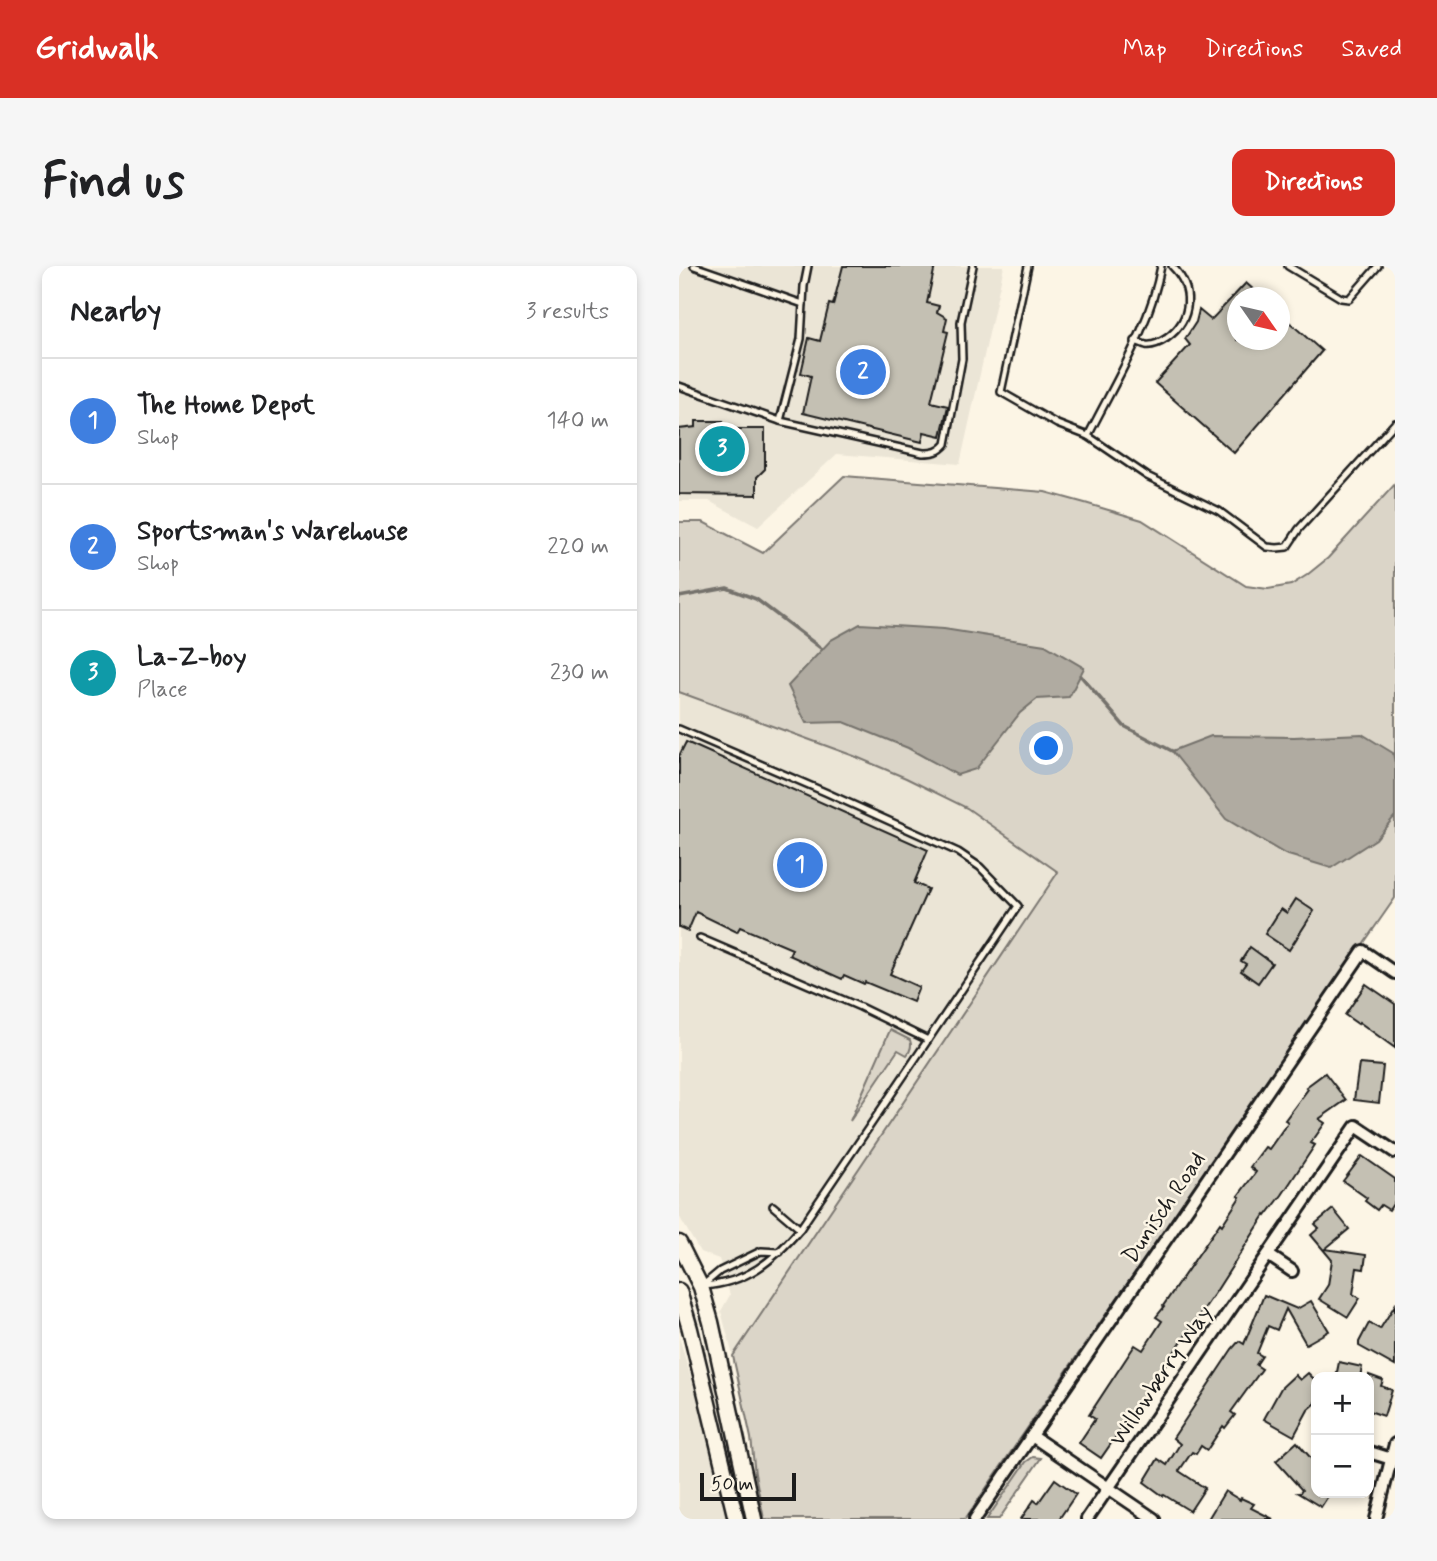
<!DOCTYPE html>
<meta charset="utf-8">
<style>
body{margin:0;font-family:Mynerve,sans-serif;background:#f6f6f6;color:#202124}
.controls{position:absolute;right:21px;bottom:21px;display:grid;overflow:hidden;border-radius:14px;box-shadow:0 4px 10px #0003}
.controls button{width:63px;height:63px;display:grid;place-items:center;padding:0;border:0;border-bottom:2px solid #e0e0e0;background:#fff;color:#202124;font:35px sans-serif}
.compass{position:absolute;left:548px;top:21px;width:63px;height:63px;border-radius:50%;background:#fff;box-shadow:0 4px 10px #0003;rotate:124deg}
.scale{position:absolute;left:21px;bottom:18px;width:96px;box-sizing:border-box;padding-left:7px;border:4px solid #1c1c1c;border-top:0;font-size:19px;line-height:24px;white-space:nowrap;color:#1c1c1c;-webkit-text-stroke:5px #fcf5e5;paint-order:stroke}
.you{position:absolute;left:368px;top:483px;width:24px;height:24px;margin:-18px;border:5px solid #fff;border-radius:50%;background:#1a73e8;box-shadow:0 0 0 10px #1a73e833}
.badge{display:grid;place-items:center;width:46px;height:46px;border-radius:50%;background:#d93025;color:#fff;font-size:23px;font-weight:700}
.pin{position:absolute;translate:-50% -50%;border:4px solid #fff;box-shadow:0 2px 7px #0006}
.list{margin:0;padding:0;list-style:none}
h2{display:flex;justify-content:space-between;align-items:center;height:91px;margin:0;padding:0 28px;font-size:30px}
h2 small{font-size:23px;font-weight:400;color:#757577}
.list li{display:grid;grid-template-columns:46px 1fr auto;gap:21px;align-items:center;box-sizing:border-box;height:126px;padding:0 28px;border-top:2px solid #e0e0e0}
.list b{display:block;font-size:26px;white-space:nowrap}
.list p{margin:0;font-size:23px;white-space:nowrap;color:#757577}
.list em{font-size:23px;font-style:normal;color:#757577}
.map{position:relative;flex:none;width:716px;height:1253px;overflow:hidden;border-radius:14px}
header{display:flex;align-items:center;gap:42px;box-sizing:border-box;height:98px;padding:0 35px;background:#d93025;color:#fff}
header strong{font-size:33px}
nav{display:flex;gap:38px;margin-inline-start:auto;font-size:24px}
.intro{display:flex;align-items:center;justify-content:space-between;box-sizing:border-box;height:168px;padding:0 42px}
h1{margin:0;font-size:49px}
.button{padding:18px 32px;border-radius:14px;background:#d93025;color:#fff;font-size:24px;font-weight:700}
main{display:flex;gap:42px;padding:0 42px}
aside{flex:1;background:#fff;border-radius:14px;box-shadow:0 4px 10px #0003}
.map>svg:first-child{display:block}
.built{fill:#ebe5d6}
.green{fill:#dbd5c8;stroke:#7c7872;stroke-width:2}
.water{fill:#b0aba1;stroke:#75726c;stroke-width:2}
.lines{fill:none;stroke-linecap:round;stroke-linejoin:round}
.stream{stroke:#75726c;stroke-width:3.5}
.building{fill:#c4c0b3;stroke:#1c1c1c;stroke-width:2}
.service-casing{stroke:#1c1c1c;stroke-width:10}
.minor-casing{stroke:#1c1c1c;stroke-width:16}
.tertiary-casing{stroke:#1c1c1c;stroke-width:19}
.service{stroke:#fcf5e5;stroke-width:5}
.minor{stroke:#fcf5e5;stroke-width:10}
.tertiary{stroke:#fcf5e5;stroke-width:14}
.labels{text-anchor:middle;stroke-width:5;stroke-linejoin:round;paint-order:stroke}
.street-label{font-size:23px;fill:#1c1c1c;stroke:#fcf5e5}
</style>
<header>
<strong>Gridwalk</strong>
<nav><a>Map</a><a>Directions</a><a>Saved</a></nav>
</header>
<div class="intro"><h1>Find us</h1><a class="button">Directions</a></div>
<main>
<aside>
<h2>Nearby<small>3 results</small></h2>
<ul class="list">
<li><span class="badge" style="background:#3f7fe0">1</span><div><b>The Home Depot</b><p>Shop</p></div><em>140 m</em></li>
<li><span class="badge" style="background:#3f7fe0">2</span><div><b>Sportsman's Warehouse</b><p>Shop</p></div><em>220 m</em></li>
<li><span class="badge" style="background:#0f9aa8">3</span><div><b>La-Z-boy</b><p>Place</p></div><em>230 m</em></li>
</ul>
</aside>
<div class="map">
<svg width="716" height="1253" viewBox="0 0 716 1253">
<rect width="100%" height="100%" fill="#fcf5e5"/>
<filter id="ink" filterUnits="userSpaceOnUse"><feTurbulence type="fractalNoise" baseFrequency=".0143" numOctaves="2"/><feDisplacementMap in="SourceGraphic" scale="14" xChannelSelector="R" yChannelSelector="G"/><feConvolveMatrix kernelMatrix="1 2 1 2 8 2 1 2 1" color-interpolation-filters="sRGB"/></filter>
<g filter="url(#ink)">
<g class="built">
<path d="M 0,0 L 325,0 L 281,198 L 158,188 L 79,261 L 30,235 L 0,235 Z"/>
<path d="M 0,426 L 175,490 L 227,512 L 288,542 L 379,606 L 54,1090 L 42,1045 L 51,1029 L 40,993 L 21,986 L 0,950 Z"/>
<path d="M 0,1071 L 20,1139 L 48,1253 L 0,1253 Z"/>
</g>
<g class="green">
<path d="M 165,210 L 366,226 L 406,237 L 463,254 L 567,320 L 589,323 L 612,319 L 628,309 L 649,292 L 716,218 L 716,632 L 393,1097 L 286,1253 L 85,1253 L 76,1208 L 72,1172 L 54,1090 L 379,606 L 288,542 L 227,512 L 175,490 L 0,426 L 0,256 L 24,256 L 84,287 Z"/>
<path d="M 211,764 L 231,774 C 233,779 232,784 228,789 L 219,784 L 171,855 Z"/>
<path d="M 354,1191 L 362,1192 L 320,1253 L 308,1253 L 347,1196 Z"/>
</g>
<g class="water">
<path d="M 181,358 L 265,363 L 366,379 L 405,402 L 390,431 L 358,433 L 341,447 L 297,503 L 278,509 L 229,482 L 165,456 L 127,457 L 109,420 L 152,374 Z"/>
<path d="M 683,468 L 714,487 L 716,498 L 716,550 L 697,573 L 652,602 L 606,588 L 547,553 L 493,485 L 532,470 L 615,471 Z"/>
</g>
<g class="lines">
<g class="stream">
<path d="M 0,331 L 48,322 L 77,333 L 143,383"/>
<path d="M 401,409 L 445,460 L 493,485"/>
</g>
</g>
<g class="building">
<path d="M 164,0 L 256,0 L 248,37 L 260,40 L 258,46 L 268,52 L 265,65 L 269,66 L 252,136 L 269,140 L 262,170 L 245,166 L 243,176 L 124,147 L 132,110 L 122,107 L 130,72 L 141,75 L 150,38 L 154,39 Z"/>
<path d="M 567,17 L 584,32 L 558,32 L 558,74 L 600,74 L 600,47 L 643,85 L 555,187 L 476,117 L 511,79 L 506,73 L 517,56 L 520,44 L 532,54 Z"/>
<path d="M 17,155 L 44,155 L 43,162 L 55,162 L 55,163 L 86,163 L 86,203 L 78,211 L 78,229 L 0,228 L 0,163 L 17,161 Z"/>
<path d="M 7,476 L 249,584 L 235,617 L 249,623 L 211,708 L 240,721 L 234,736 L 186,716 L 185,718 L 165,709 L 163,713 L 110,689 L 113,683 L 61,661 L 58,666 L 17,646 L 9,665 L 0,661 L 0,490 Z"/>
<path d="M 617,633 L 635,645 L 610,684 L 586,668 L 602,643 L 608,647 Z"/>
<path d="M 571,681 L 593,697 L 579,717 L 562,705 L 567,698 L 562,695 Z"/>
<path d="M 687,718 L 716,738 L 716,782 L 680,756 L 679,758 L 666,749 Z"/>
<path d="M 680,798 L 704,800 L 700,837 L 675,834 Z"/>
<path d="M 646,807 L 667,834 L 640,853 L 646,857 L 632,877 L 636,879 L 603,929 L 587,950 L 586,949 L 538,1024 L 422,1192 L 400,1177 L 416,1153 L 410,1149 L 456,1079 L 464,1084 L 483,1055 L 477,1051 L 485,1041 L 484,1040 L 541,957 L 543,959 L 561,931 L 559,930 L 577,906 L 571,901 L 586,881 L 590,883 L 609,856 L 606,854 L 629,823 L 627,821 Z"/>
<path d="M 683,890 L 716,913 L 716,935 L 710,944 L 702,939 L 698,944 L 686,935 L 688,932 L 664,915 Z"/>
<path d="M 654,943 L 670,963 L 646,983 L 687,989 L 685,1003 L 678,1002 L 674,1028 L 681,1032 L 669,1051 L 640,1033 L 649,1019 L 653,994 L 632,969 L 640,962 L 636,958 Z"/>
<path d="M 585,1029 L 618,1043 L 632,1035 L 650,1065 L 627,1078 L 607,1043 L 598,1064 L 589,1060 L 578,1087 L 583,1090 L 577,1099 L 583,1103 L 552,1146 L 556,1149 L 546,1162 L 544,1160 L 528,1184 L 522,1180 L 517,1188 L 513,1186 L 500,1205 L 526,1222 L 511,1245 L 485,1229 L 484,1230 L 465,1216 L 479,1193 L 488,1199 L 501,1178 L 494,1172 L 553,1083 L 560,1075 L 565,1078 Z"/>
<path d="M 716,1039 L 716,1100 L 680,1080 L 680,1076 L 690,1057 L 701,1063 Z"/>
<path d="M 660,1096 L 683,1101 L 681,1111 L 657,1111 Z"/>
<path d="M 629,1107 L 637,1115 L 637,1137 L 629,1144 L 615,1170 L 585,1153 L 602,1122 L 616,1109 L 621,1114 Z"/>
<path d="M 690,1109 L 704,1114 L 702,1120 L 713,1124 L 705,1150 L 690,1145 Z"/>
<path d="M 618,1176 L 637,1198 L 637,1227 L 651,1227 L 642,1241 L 619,1227 L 621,1227 L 623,1224 L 597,1195 Z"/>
<path d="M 376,1213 L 397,1228 L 380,1253 L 342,1253 L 355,1234 L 359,1237 Z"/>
<path d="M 546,1225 L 561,1234 L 562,1232 L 575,1238 L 572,1242 L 594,1253 L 529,1253 Z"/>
</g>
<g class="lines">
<defs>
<g id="service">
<path d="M 15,0 L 124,38"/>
<path d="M 349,0 L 322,126 L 378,158 L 409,170 L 468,210 L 540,245 L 588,281 L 598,282 L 608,281 L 620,263 L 716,157"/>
<path d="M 609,0 L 662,32 L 670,33 L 699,0"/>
<path d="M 456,75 C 460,76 463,78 467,79 C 474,80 482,76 488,72 C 514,53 515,22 493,0"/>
<path d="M 0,120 L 101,155 L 244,187 C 255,187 260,186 267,178 L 283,93 L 282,56 L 294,0"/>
<path d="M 101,155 L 122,73 L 125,20 L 129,0"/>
<path d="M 409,170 C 436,116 472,59 482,0"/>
<path d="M 0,463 L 146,526 L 279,586 L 301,601 L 339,640 L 249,774"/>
<path d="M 21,672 L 181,741 L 249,774 L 121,963 C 94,995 68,1017 24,1020"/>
<path d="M 94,940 L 121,963"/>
<path d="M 23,1020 L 41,1005 L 82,985 L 101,986"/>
</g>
<g id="minor">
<path d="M 589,989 L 613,1005"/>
<path d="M 353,1170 L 475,1253"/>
<path d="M 690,1186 L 716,1194"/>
<path d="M 296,1253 L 684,685 L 716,707"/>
<path d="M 408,1253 L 677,860 L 716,886"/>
<path d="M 697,1253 L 716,1178"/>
</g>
<g id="tertiary">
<path d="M 0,977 L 22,1021 L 32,1056 L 75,1253"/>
<path d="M 0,1025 L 11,1063 L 57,1253"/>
</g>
</defs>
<use href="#service" class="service-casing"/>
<use href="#minor" class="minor-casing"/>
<use href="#tertiary" class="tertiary-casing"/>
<use href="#service" class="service"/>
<use href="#minor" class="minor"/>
<use href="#tertiary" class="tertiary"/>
</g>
</g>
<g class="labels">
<g class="street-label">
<text transform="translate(484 941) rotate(-56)" y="8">Dunisch Road</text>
<text transform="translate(481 1109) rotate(-56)" y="8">Willowberry Way</text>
</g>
</g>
</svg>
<div class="controls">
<button>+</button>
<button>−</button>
</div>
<svg class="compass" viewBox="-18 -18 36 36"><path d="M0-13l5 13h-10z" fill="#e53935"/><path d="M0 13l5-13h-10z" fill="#757577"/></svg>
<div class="scale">50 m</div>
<div class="you"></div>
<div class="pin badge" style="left:121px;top:599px;background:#3f7fe0">1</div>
<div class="pin badge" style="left:184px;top:106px;background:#3f7fe0">2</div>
<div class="pin badge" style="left:43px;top:183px;background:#0f9aa8">3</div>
</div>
</main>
